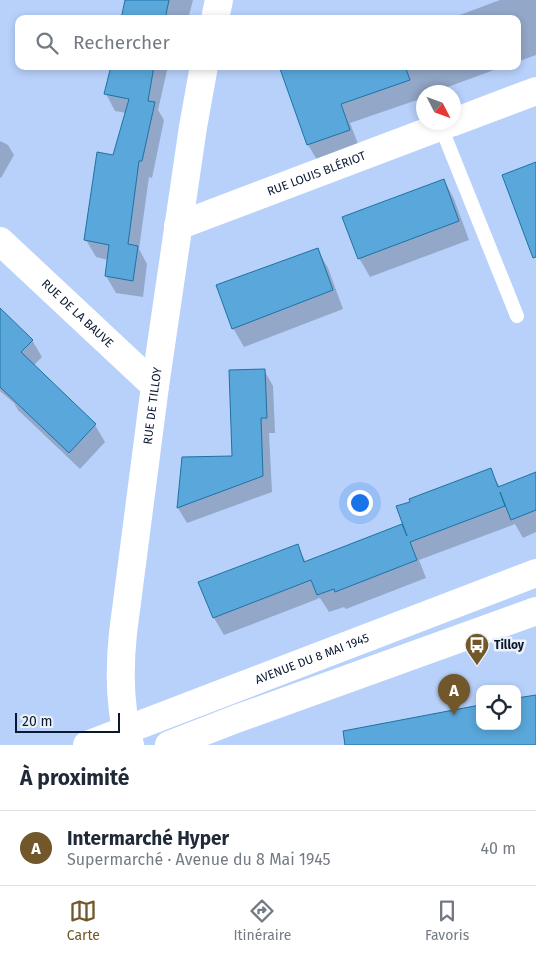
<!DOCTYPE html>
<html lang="fr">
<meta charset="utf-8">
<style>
body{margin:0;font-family:"Fira Sans",sans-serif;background:#f6f6f7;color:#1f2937}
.controls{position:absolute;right:15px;bottom:15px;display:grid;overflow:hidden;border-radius:10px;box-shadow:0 2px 8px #0003}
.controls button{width:45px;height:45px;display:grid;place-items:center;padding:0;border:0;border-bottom:1px solid #e0e1e3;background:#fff;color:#1f2937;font:25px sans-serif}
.compass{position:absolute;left:416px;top:85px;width:45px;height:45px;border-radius:50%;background:#fff;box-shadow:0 2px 8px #0003;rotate:132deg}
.scale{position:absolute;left:15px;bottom:12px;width:105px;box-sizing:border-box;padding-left:5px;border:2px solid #0a1932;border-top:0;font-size:14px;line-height:18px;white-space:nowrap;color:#0a1932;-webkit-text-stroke:4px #edf1f8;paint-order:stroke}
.you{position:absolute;left:359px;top:502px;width:18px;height:18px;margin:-12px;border:4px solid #fff;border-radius:50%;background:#1a73e8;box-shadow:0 0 0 8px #1a73e833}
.badge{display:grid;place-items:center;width:32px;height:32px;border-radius:50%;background:#715729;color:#fff;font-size:16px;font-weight:700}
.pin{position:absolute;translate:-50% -41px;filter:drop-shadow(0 1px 2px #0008)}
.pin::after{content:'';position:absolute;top:26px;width:18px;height:15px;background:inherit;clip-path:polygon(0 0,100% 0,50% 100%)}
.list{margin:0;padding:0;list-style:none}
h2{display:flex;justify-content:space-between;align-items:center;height:65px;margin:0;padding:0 20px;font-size:21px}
h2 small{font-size:16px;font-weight:400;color:#747a83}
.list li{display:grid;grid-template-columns:32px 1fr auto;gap:15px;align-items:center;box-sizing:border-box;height:75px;padding:0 20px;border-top:1px solid #e0e1e3}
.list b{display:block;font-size:19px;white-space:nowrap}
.list p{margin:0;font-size:16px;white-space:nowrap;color:#747a83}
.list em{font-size:16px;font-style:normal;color:#747a83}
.icon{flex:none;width:28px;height:28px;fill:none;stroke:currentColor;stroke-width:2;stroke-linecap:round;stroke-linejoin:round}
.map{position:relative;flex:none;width:536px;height:745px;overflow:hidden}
.search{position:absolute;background:#fff;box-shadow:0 2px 8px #0003;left:15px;right:15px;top:15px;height:55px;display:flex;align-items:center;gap:12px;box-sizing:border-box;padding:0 18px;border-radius:10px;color:#747a83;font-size:19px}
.sheet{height:140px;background:#fff}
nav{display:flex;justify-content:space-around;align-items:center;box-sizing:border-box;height:70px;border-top:1px solid #e0e1e3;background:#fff;font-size:14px;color:#747a83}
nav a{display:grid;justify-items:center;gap:2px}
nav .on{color:#715729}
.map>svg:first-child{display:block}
.shadow{fill:#0003}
.building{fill:#5aa7db;stroke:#1f72a3}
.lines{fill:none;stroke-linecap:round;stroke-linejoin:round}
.lane{stroke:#fff;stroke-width:14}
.street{stroke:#fff;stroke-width:28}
.labels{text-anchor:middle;stroke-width:5;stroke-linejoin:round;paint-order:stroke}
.street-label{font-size:12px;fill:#0a1932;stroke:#edf1f8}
.poi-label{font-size:12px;font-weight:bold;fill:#0a1932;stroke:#edf1f8;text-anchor:start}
</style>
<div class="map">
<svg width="536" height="745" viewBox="0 0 536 745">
<rect width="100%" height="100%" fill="#b8d1fb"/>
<g class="shadow">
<path d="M 127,0 L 193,0 L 188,19 L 122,19 Z"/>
<path d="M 500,0 L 536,0 L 536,55 L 517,62 L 517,19 L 449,19 Z"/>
<path d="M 112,66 L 168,66 L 158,110 L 164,120 L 152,178 L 149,177 L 139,249 L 147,264 L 143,297 L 116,293 L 106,276 L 108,260 L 96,257 L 86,240 L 114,156 L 126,113 L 115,111 L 106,94 Z"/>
<path d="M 280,66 L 505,66 L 434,92 L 424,92 L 424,96 L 420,99 L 350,123 L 360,149 L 319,163 L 308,145 Z"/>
<path d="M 0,141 L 8,145 L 14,155 L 1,178 L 0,177 Z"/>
<path d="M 444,180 L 454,199 L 469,240 L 370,277 L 359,258 Z"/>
<path d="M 317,249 L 328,268 L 343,309 L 244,347 L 233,328 Z"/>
<path d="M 0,310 L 32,340 L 42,357 L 33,366 L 95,425 L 105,442 L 80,469 L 18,410 L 14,403 L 0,391 Z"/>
<path d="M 264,370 L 273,386 L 275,433 L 269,433 L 272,492 L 187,523 L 178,508 L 184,458 L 234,457 Z"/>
<path d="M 490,470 L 500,487 L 536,473 L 536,532 L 523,538 L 515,524 L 419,560 L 426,578 L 346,609 L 344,607 L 329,612 L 320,598 L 224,635 L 214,618 L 200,583 L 297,546 L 306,562 L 405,531 Z"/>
</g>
<g class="building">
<path d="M 125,0 L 169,0 L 165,19 L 121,19 Z"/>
<path d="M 111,66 L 154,66 L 148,101 L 155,102 L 142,161 L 139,161 L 128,244 L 138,246 L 133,281 L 105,276 L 109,245 L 84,240 L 97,152 L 113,155 L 129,99 L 104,94 Z"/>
<path d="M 279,66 L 405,66 L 410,80 L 341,104 L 350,130 L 307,145 Z"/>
<path d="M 536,162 L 536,257 L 533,258 L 502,175 Z"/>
<path d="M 444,179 L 459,221 L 358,259 L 342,217 Z"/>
<path d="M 318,248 L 333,290 L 232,329 L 216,285 Z"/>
<path d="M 0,308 L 33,340 L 21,352 L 96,424 L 69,453 L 0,387 Z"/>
<path d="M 265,369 L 267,418 L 261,418 L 263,476 L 177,508 L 182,457 L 232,456 L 229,370 Z"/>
<path d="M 491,468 L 498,487 L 536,472 L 536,510 L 511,520 L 500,492 L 505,506 L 410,542 L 417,560 L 335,592 L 334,589 L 317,595 L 311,580 L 213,618 L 198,582 L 298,544 L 304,562 L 402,524 L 407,536 L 396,506 L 410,502 L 409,499 Z"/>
<path d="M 536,695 L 536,745 L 345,745 L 343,731 L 480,705 L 480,726 L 517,726 L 517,698 Z"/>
</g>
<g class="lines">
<path class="lane" d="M 441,127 L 517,316"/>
<g class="street">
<path d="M 215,19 L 219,0"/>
<path d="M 454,122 L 536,91"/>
<path id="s1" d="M 178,226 L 453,122"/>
<path id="s2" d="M 0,241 L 155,386"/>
<path id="s3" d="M 87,745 L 536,573"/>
<path id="s4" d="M 130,745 C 119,708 119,671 123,633 L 155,386 L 193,127 L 204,66"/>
<path d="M 169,745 L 236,719 L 536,611"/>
</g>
</g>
<defs>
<symbol id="bus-pin" viewBox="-11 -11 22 30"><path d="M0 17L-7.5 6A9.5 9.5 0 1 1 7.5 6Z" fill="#715729" stroke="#edf1f8"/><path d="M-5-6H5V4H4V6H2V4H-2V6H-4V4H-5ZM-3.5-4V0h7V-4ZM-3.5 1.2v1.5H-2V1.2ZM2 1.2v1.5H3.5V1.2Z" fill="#fff"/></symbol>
</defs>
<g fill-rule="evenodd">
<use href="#bus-pin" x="463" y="631" width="28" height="38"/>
</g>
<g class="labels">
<g class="street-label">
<text dy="4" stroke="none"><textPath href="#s1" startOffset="148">RUE LOUIS BLÉRIOT</textPath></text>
<text dy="4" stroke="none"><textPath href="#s2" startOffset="106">RUE DE LA BAUVE</textPath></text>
<text dy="4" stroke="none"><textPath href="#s4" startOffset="342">RUE DE TILLOY</textPath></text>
<text dy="4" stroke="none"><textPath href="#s3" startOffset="241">AVENUE DU 8 MAI 1945</textPath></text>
</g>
<g class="poi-label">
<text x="494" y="649">Tilloy</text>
</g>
</g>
</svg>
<div class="controls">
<button><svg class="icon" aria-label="locate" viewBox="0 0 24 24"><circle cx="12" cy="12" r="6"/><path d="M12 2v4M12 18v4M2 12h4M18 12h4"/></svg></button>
</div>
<svg class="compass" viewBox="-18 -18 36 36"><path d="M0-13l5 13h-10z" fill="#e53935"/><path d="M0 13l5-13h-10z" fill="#747a83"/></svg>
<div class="scale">20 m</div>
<div class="you"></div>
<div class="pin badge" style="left:454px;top:715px">A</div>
<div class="search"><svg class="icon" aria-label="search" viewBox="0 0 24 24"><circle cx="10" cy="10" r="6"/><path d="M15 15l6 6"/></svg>Rechercher</div>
</div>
<section class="sheet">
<h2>À proximité<small></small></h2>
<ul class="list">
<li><span class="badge">A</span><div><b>Intermarché Hyper</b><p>Supermarché · Avenue du 8 Mai 1945</p></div><em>40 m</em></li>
</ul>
</section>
<nav>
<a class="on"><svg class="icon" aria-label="map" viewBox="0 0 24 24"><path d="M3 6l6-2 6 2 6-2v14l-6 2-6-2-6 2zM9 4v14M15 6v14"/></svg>Carte</a>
<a><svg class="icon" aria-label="directions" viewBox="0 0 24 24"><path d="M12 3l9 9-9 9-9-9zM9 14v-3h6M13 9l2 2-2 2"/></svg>Itinéraire</a>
<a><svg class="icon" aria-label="saved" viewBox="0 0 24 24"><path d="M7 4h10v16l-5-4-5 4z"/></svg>Favoris</a>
</nav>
